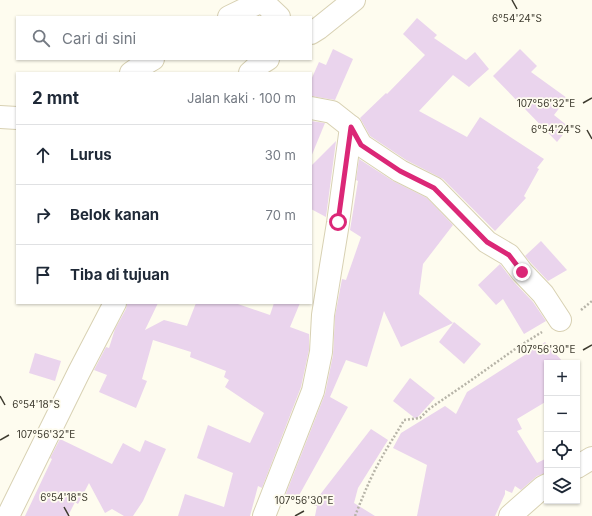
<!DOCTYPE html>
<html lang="id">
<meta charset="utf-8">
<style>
body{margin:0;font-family:Inter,sans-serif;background:#f6f6f7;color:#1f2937}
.controls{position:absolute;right:12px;bottom:12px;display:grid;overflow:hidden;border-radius:0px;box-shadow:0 1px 3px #0004}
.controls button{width:36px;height:36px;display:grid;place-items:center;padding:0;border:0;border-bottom:1px solid #e0e1e3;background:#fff;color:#1f2937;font:20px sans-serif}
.stop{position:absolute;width:12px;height:12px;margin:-9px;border:3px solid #db2777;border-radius:50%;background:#fff}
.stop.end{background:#db2777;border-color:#fff;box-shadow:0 1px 4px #0008}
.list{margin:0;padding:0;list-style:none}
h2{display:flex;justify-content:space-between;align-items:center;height:52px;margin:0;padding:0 16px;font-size:17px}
h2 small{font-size:13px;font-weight:400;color:#747a83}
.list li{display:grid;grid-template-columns:26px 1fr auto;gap:12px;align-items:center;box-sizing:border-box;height:60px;padding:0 16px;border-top:1px solid #e0e1e3}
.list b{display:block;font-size:15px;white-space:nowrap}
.list em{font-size:13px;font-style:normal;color:#747a83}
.icon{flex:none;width:22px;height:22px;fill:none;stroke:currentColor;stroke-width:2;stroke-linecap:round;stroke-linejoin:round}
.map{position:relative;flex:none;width:592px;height:516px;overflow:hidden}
.search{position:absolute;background:#fff;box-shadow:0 1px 3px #0004;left:16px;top:16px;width:296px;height:44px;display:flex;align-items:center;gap:10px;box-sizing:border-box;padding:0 14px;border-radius:0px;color:#747a83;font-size:15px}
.panel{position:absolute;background:#fff;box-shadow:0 1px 3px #0004;left:16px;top:72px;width:296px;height:232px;border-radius:0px}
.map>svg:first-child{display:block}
.building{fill:#ead4ed}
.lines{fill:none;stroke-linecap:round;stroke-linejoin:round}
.minor-casing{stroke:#d8d1b3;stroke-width:24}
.path{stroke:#b7b4a8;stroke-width:2.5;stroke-dasharray:2 2;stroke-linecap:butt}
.minor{stroke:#fff;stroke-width:22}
.route{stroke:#db2777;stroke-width:5}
.ticks{fill:none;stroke:#3e3b2f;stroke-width:1.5}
.ticks-label{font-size:10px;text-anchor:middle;fill:#3e3b2f;stroke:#fefcef;stroke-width:3.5;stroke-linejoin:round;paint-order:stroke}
</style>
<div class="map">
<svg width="592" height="516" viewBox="0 0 592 516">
<rect width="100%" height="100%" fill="#fefcef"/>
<g class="building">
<path d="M 417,18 L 437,35 L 434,38 L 466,60 L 475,52 L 489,69 L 469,87 L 453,75 L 419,111 L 467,137 L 480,117 L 544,159 L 537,168 L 539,169 L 524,196 L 526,198 L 495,231 L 443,179 L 406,160 L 370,136 L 360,118 L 386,93 L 387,94 L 425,55 L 403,34 Z"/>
<path d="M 333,49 L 353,59 L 335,100 L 311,96 L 311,80 L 319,62 L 326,65 Z"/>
<path d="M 520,49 L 537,66 L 531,72 L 567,98 L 554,115 L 569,127 L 557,142 L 493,76 Z"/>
<path d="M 311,121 L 325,123 L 311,157 Z"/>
<path d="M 336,141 L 326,217 L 311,209 L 311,166 Z"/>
<path d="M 359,159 L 393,181 L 427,198 L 453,225 L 423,264 L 419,294 L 453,323 L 401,347 L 384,311 L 367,367 L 346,360 L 330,397 L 348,407 L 297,499 L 285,496 L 325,394 L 333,355 L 335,316 L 342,279 L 346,280 L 361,237 L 350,230 L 358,181 L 356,180 Z"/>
<path d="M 541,241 L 567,270 L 548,281 L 532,264 L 525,256 Z"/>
<path d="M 500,264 L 513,281 L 533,302 L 546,321 L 524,334 L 503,299 L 496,305 L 478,285 Z"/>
<path d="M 127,303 L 158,303 L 145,330 L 164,320 L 187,326 L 196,303 L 235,303 L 270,315 L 274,303 L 300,303 L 290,327 L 309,334 L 309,350 L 301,387 L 262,488 L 258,486 L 250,516 L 178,516 L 185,494 L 224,507 L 233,473 L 197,458 L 208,425 L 250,443 L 264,413 L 225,387 L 229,380 L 224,377 L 226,371 L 190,357 L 191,352 L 153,340 L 142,379 L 147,381 L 136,408 L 99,392 L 107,375 L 94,370 L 106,347 L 109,348 L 115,329 L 126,309 Z"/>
<path d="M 454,322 L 481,344 L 464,364 L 439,342 Z"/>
<path d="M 545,342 L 564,363 L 547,363 L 547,401 L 517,419 L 522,429 L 517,431 L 537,463 L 547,458 L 547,473 L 537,476 L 521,490 L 515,486 L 512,493 L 505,490 L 505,494 L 495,516 L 417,516 L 427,465 L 393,448 L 401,433 L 445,406 L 456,414 L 467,392 Z"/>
<path d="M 35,353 L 61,361 L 55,381 L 29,373 Z"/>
<path d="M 410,378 L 435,398 L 416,419 L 393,401 Z"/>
<path d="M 371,429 L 388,440 L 358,488 L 354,503 L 375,516 L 315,516 L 317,506 L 312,505 Z"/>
<path d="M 60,439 L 112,464 L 123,443 L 140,452 L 145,440 L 166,449 L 143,501 L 133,516 L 124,516 L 112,509 L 105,513 L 89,483 L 78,504 L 75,502 L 68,516 L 25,516 L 52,459 L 50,458 Z"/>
</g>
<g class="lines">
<defs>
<g id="minor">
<path d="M 229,17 L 262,1 L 279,17"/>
<path d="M 311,33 L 319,28 L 354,0"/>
<path d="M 131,73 L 141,66 L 153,59"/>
<path d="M 250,73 L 260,64 L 268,59"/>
<path d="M 311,108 L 332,112 L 351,127 L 361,145 L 400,171 L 434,188 L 487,242 L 509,255 L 522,272 L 543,294 L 560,320"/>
<path d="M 0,117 L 17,118"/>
<path d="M 577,467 L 592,458"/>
<path d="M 8,516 L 79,372 L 115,303"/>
<path d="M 264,516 L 313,391 L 321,352 L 323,315 L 338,223 L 351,127"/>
<path d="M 510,516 L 543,487 L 547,485"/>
</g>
</defs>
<use href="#minor" class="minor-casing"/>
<g class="path">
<path d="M 581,310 L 592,301"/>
<path d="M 355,516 C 363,496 371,476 382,457 C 389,444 397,433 404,420 L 420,418 L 429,409 L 470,381 L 518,347 L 542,332"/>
</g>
<use href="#minor" class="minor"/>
</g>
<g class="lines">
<path class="route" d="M 338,222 L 351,127 L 361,145 L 400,171 L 434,188 L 487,242 L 509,255 L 522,272"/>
</g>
<path class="ticks" d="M 512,0 L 517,9M 583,103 L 592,98M 587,130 L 592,139M 583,350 L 592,345M 0,396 L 5,405M 0,440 L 9,435M 64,507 L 69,516M 295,516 L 304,511"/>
<g class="ticks-label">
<text x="517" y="22">6°54'24"S</text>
<text x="546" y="107">107°56'32"E</text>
<text x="556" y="133">6°54'24"S</text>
<text x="546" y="353">107°56'30"E</text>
<text x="36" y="408">6°54'18"S</text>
<text x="46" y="438">107°56'32"E</text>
<text x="64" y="501">6°54'18"S</text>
<text x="304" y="504">107°56'30"E</text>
</g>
</svg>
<div class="controls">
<button>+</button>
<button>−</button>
<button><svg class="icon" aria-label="locate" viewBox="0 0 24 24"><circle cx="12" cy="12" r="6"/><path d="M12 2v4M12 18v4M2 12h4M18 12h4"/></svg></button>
<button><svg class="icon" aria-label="layers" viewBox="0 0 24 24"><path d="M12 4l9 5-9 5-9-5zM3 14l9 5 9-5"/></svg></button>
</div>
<div class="stop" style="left:338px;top:222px"></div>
<div class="stop end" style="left:522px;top:272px"></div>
<div class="search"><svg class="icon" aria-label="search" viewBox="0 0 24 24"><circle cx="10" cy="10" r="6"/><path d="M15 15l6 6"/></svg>Cari di sini</div>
<section class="panel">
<h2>2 mnt<small>Jalan kaki · 100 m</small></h2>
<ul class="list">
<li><svg class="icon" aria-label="ahead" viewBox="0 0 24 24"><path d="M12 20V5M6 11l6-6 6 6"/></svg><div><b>Lurus</b></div><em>30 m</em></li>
<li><svg class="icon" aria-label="right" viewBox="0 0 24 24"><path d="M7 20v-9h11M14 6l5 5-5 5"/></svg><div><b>Belok kanan</b></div><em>70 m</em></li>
<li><svg class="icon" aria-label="arrive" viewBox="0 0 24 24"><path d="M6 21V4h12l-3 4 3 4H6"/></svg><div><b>Tiba di tujuan</b></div></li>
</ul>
</section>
</div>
